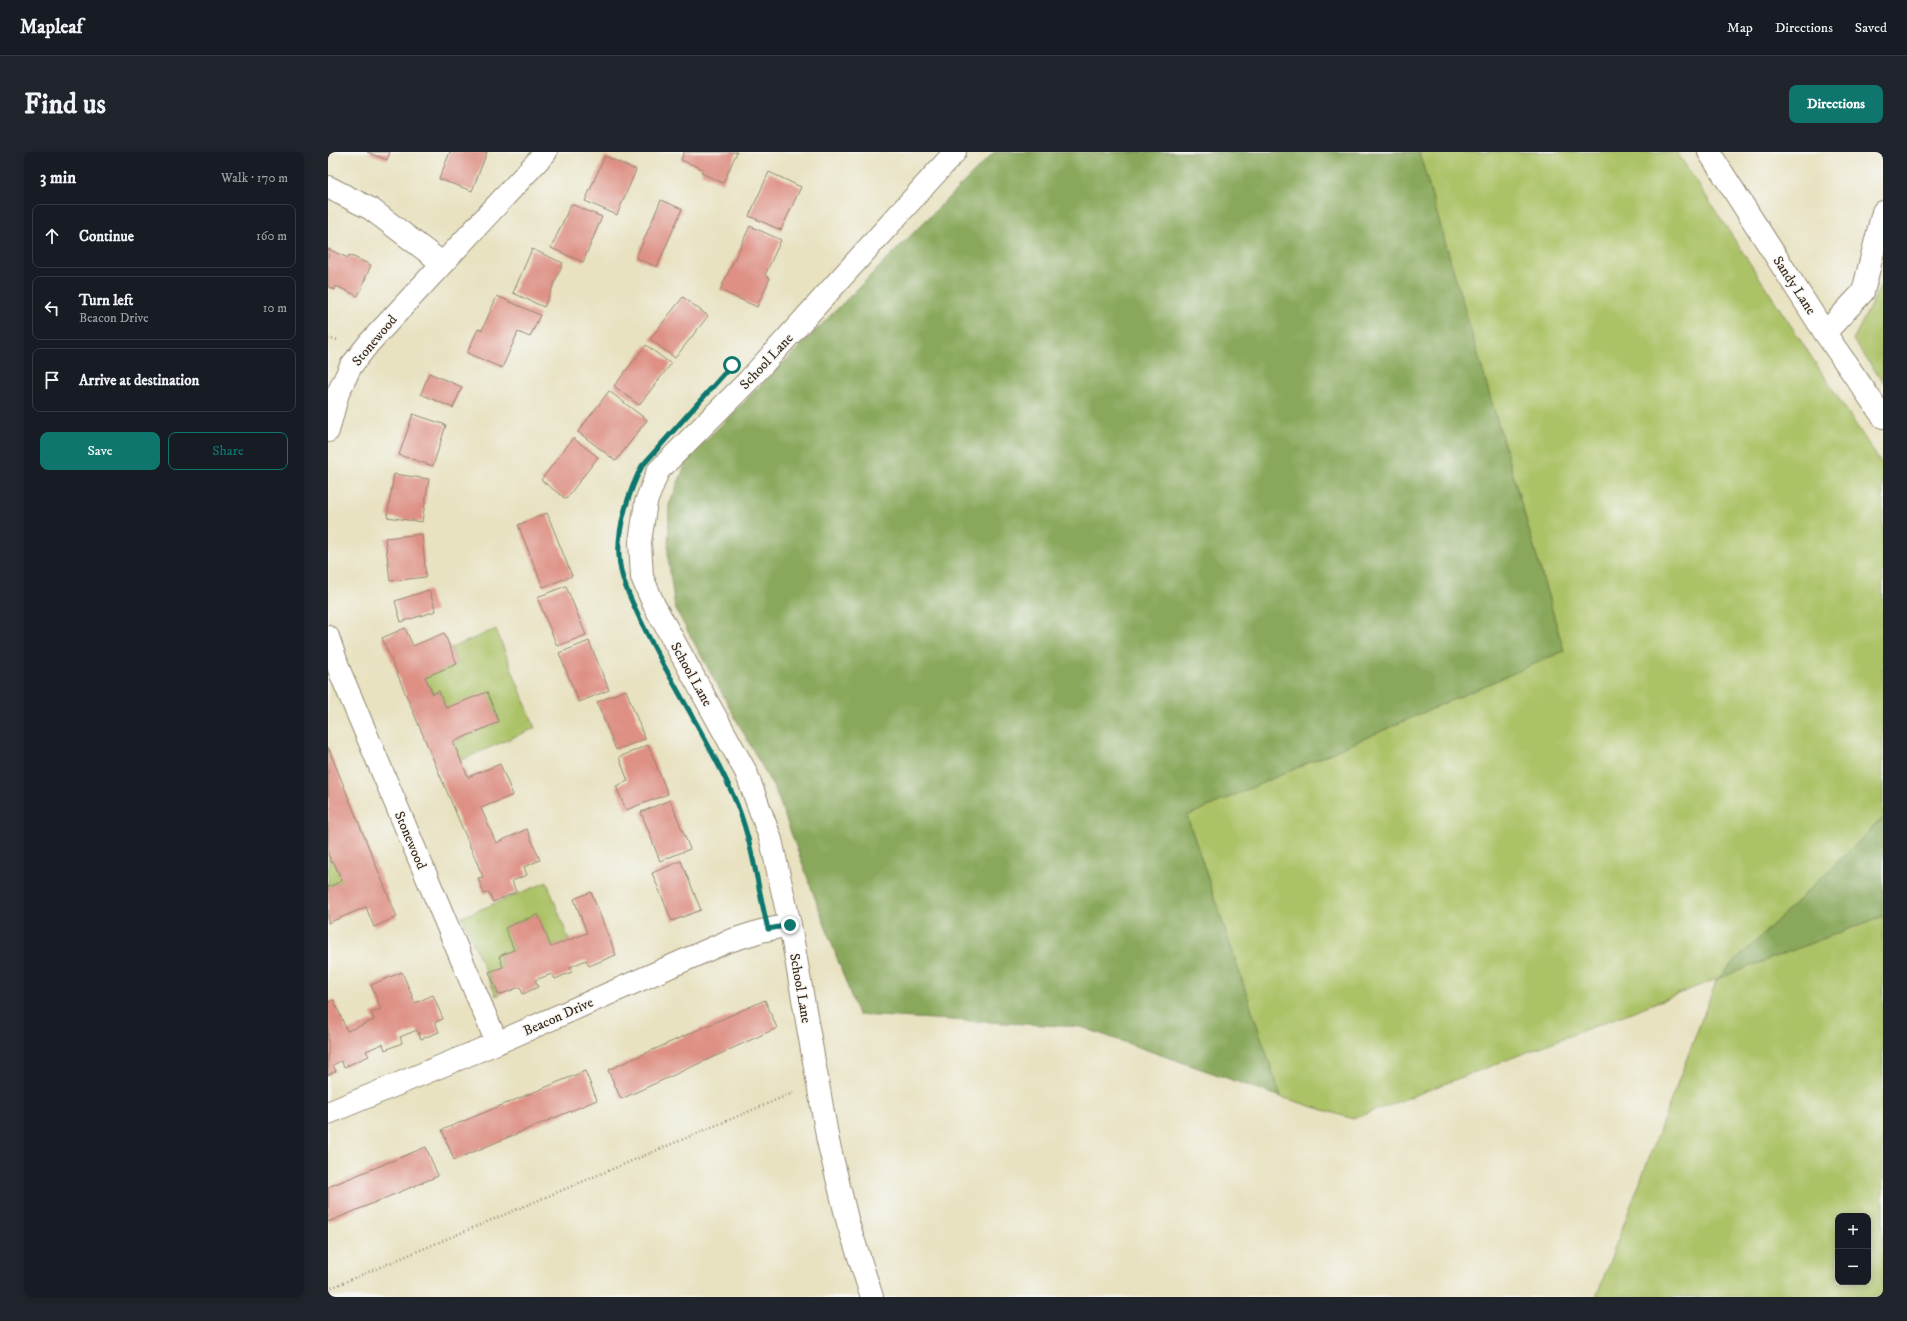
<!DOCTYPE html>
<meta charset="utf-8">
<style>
body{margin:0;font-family:"IM FELL DW Pica",serif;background:#20242c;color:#f1f3f6}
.controls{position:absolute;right:12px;bottom:12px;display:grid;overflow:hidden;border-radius:8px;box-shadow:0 2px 10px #0003}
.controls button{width:36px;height:36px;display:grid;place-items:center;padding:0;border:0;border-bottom:1px solid #363941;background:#171b24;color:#f1f3f6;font:20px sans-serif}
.stop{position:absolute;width:12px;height:12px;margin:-9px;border:3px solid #0f766e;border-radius:50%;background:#fff}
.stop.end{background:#0f766e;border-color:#fff;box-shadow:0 1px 4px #0008}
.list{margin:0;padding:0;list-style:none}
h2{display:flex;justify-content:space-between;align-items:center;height:52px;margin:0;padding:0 16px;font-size:17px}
h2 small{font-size:13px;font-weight:400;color:#9ea1a6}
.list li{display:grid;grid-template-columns:26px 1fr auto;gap:12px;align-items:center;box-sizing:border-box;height:64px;margin:0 8px 8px;padding:0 8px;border:1px solid #363941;border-radius:8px}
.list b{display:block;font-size:15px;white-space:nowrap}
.list p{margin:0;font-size:13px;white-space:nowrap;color:#9ea1a6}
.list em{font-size:13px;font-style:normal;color:#9ea1a6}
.actions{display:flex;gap:8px;padding:12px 16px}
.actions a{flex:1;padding:9px 0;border:1px solid #0f766e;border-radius:8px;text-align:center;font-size:14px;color:#0f766e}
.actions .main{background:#0f766e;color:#fff}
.icon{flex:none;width:22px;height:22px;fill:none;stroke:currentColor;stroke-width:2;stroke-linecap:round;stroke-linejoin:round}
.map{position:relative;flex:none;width:1555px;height:1145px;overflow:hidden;border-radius:8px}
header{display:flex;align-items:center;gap:24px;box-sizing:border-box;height:56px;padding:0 20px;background:#171b24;border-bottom:1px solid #363941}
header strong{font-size:19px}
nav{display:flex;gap:22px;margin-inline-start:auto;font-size:14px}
.intro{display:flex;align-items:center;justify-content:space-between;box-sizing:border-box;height:96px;padding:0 24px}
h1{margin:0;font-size:28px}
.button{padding:10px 18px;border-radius:8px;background:#0f766e;color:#fff;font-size:14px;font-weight:700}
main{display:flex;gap:24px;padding:0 24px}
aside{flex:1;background:#171b24;border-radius:8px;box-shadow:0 2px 10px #0003}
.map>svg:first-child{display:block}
.green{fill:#acc266;stroke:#747642;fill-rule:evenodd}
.forest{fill:#89a85b;stroke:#62693c}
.building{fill:#de9084}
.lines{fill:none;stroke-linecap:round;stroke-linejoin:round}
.street-casing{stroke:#928670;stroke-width:24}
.path{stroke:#928670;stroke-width:2.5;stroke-dasharray:1 3;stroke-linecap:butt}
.street{stroke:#fff;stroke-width:22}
.route{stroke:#0f766e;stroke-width:5}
.labels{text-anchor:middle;stroke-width:3;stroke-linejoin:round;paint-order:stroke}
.street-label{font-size:14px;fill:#3b2a1e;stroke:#f6f6f2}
</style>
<header>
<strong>Mapleaf</strong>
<nav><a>Map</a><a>Directions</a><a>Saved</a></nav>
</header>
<div class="intro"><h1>Find us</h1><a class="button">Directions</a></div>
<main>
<aside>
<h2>3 min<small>Walk · 170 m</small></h2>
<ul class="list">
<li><svg class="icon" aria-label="ahead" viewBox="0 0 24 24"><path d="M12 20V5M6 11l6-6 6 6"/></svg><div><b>Continue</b></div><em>160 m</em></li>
<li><svg class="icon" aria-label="left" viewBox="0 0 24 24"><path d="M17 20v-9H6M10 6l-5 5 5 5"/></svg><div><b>Turn left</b><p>Beacon Drive</p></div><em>10 m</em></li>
<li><svg class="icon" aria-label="arrive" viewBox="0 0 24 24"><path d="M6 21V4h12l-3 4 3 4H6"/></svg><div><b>Arrive at destination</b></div></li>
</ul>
<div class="actions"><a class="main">Save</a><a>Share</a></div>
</aside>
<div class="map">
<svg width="1555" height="1145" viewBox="0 0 1555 1145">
<rect width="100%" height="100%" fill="#f6f6f2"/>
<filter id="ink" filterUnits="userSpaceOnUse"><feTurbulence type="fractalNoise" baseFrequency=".025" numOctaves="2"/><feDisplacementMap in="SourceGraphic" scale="8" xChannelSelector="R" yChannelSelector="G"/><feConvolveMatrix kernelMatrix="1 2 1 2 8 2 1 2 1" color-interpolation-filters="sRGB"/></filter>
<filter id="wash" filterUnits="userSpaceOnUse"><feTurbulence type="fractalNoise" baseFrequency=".012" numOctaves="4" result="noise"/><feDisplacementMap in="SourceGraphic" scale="16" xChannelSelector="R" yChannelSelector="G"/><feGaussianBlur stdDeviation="0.9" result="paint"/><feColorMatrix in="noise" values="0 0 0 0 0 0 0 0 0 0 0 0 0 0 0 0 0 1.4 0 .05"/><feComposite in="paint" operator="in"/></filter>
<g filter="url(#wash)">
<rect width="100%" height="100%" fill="#e8e2c1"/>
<g class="green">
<path d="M 1091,0 L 1349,0 L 1555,314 L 1555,666 L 1390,826 L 1555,764 L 1555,1145 L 1268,1145 L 1389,827 L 1025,967 L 953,945 L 859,664 L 1236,499 ZM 1510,1064 L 1540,1064 L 1540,1130 L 1510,1130 Z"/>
<path d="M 1555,129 L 1555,230 L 1525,188 Z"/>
<path d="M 168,477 L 207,576 L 133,608 L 125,590 L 171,570 L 159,541 L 118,556 L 111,539 L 105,542 L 97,525 L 129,512 L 123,496 Z"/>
<path d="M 0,702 L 4,711 L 6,711 L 14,729 L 0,735 Z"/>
<path d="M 219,730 L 241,788 L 223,795 L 210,762 L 177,775 L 186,798 L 171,804 L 175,815 L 161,820 L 171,843 L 168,844 L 134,765 Z"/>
</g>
<g class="forest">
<path d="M 666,0 L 1091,0 L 1236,499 L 859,664 L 953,945 L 753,875 L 530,863 L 448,640 L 347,456 L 340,406 L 341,353 L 360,306 Z"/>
<path d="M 1555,666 L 1555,764 L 1389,827 Z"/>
</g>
<g id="blocks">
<g class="building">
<path d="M 39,0 L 62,0 L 59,8 Z"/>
<path d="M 122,0 L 159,0 L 144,39 L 111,27 Z"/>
<path d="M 356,0 L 409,0 L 395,31 L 373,21 L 375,17 L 353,8 Z"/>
<path d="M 277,4 L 308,18 L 289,63 L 257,49 Z"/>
<path d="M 441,20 L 473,35 L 453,78 L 421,64 Z"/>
<path d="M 333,48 L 354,57 L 329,115 L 308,106 Z"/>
<path d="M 243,52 L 274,65 L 255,110 L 223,96 Z"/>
<path d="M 422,74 L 453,88 L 437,123 L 442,126 L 429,155 L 392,138 Z"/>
<path d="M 0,97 L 20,106 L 21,103 L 43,113 L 30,144 L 8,134 L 7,138 L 0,135 Z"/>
<path d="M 204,97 L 235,111 L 216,155 L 185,141 Z"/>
<path d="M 169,144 L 212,163 L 202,185 L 190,180 L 174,216 L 139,201 L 150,177 L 154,178 Z"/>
<path d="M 355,145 L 380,164 L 347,206 L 322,187 Z"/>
<path d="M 318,193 L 343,212 L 311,253 L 286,234 Z"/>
<path d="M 101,221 L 134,235 L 125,256 L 93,242 Z"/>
<path d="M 281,239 L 319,268 L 288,309 L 250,280 Z"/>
<path d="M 85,262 L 118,273 L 105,314 L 71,303 Z"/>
<path d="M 245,286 L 270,305 L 238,347 L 213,328 Z"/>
<path d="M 66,322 L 101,327 L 94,370 L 59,365 Z"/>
<path d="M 219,361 L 244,424 L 215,435 L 190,373 Z"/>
<path d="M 94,382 L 98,425 L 62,429 L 57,386 Z"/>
<path d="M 238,434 L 258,483 L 229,494 L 209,445 Z"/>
<path d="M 101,438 L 108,459 L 73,470 L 67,449 Z"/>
<path d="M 77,476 L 85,494 L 116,481 L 129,512 L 97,525 L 105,542 L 111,539 L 118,556 L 159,540 L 171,570 L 125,590 L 140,625 L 172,612 L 185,643 L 153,656 L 168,691 L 199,677 L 212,708 L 196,715 L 199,723 L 184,729 L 188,740 L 165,750 L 161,740 L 156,742 L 150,726 L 155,725 L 54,486 Z"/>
<path d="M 261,489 L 281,538 L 251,550 L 231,501 Z"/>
<path d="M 298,538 L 317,587 L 288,598 L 269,550 Z"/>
<path d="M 320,593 L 340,642 L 298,658 L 288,634 L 300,629 L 291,605 Z"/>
<path d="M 0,595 L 69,765 L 46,775 L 38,755 L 0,771 L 0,735 L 14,729 L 6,710 L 4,711 L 0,702 Z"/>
<path d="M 342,648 L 362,697 L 332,709 L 313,660 Z"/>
<path d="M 353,709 L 373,758 L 344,769 L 324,721 Z"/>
<path d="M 263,740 L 288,803 L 261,814 L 258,808 L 242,815 L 244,820 L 227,827 L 224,822 L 207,828 L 210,835 L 195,842 L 192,835 L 171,843 L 161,820 L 175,815 L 171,804 L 186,798 L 177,776 L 210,762 L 223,795 L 259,781 L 246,747 Z"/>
<path d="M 74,820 L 87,851 L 105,843 L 115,867 L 107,870 L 111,880 L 93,887 L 89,878 L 72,885 L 74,891 L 57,898 L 55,892 L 47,895 L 38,899 L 41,904 L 16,915 L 13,909 L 5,913 L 8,919 L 0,923 L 0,850 L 6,848 L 19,879 L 37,872 L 46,868 L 43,861 L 53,857 L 43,833 Z"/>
<path d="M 437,848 L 449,876 L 293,947 L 280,918 Z"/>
<path d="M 257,919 L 269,948 L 126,1008 L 114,978 Z"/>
<path d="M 98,995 L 110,1024 L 0,1070 L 0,1035 Z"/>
</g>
</g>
</g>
<g filter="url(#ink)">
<use href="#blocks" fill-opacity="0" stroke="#928670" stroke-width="1"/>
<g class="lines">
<defs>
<g id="street">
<path d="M 1381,0 L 1497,181 L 1555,265"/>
<path d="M 0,35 L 43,57 L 114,111"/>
<path d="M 1497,181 L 1535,140 L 1555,60"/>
<path d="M 0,279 L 10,241 L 23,214 L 41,191 L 218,0"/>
<path d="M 0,485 L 12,520 L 169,891"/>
<path d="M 0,961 L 169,891 L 398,790 L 433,779 L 462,773"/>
<path d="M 544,1145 L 520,1071 L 500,989 L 462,773 L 443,688 L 418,620 L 326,453 L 314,425 L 312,390 L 318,350 L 330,319 L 420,229 L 627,0"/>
</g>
</defs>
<use href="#street" class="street-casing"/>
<g class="path">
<path d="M 0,187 L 12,188"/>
<path d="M 0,1137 L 467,940"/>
</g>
<use href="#street" class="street"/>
</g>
</g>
<g class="lines" filter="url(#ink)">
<path class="route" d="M 404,213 L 314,314 C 301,339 289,376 291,404 C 292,427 303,447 312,467 C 340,527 378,582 405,643 C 424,685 429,733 440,777 L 462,773"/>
</g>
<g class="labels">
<g class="street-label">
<text transform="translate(1467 133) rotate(57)" y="5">Sandy Lane</text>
<text transform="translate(46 188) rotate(-50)" y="5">Stonewood</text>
<text transform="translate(438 209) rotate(-47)" y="5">School Lane</text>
<text transform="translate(364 522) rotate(61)" y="5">School Lane</text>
<text transform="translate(83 688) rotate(67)" y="5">Stonewood</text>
<text transform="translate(473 836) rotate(80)" y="5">School Lane</text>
<text transform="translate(230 864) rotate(-24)" y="5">Beacon Drive</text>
</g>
</g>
</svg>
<div class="controls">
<button>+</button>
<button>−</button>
</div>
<div class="stop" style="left:404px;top:213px"></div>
<div class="stop end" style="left:462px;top:773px"></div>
</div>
</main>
